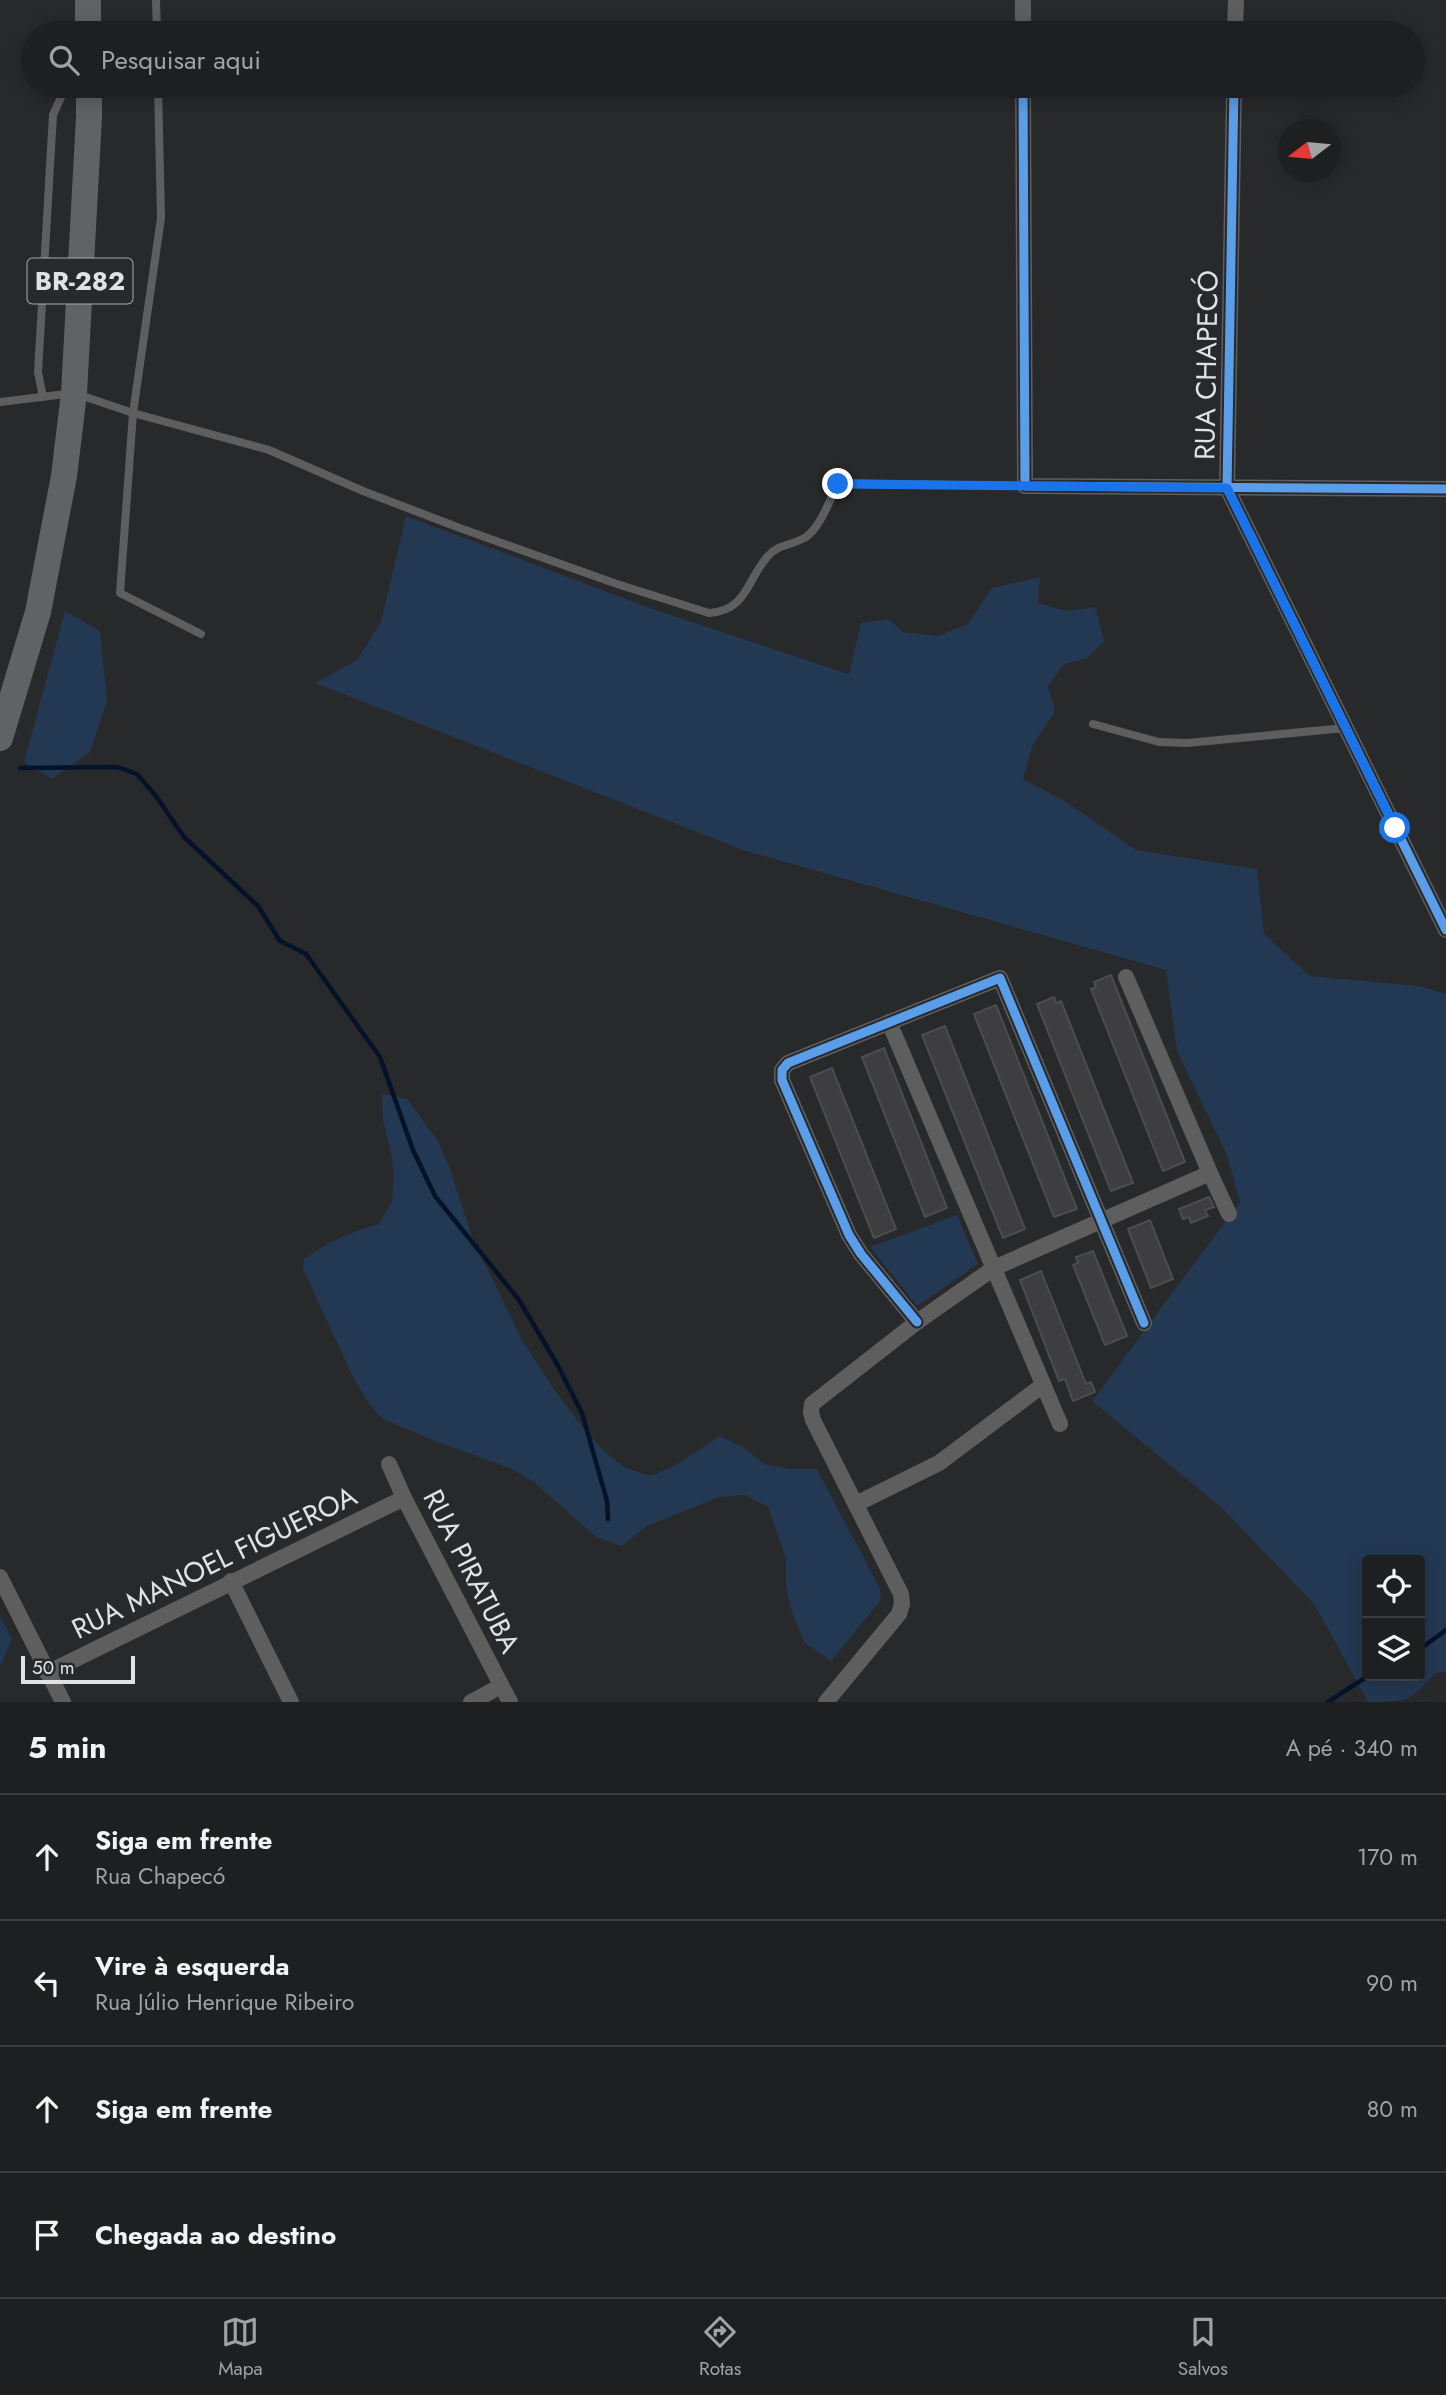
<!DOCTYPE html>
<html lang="pt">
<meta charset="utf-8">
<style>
body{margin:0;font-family:Jost,sans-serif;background:#262729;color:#f1f3f6}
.controls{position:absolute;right:21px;bottom:21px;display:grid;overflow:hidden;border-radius:7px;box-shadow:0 4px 18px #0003}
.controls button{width:63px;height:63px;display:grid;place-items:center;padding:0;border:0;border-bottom:2px solid #3c3d3e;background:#1e1f20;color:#f1f3f6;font:35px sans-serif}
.compass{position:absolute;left:1278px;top:119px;width:63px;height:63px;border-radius:50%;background:#1e1f20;box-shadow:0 4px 18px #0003;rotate:254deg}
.scale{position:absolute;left:21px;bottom:18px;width:114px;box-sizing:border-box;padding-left:7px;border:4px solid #e1e2e4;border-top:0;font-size:19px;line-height:24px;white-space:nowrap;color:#e1e2e4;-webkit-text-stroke:5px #27292c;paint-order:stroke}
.stop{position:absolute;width:21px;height:21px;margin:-16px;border:5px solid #1a73e8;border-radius:50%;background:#fff}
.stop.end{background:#1a73e8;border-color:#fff;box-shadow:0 2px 7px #0008}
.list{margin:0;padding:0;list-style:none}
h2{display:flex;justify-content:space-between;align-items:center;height:91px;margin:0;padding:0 28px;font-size:30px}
h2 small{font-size:23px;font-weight:400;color:#a1a2a5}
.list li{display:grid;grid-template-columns:46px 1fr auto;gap:21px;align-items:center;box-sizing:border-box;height:126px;padding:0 28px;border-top:2px solid #3c3d3e}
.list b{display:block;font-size:26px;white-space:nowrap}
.list p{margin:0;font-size:23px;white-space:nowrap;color:#a1a2a5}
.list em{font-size:23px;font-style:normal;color:#a1a2a5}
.icon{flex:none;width:38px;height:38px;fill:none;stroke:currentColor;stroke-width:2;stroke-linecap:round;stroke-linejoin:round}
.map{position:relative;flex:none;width:1446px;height:1702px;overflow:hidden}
.search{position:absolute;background:#1e1f20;box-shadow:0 4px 18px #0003;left:21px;right:21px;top:21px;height:77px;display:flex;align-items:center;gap:18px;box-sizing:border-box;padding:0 24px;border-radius:38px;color:#a1a2a5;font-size:26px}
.sheet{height:595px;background:#1e1f20}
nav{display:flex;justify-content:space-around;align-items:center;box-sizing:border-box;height:98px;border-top:2px solid #3c3d3e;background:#1e1f20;font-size:19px;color:#a1a2a5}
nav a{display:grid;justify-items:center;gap:4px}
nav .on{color:#a0a1a3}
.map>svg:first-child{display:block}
.green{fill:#233852;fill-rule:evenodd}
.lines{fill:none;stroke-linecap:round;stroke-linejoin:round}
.stream{stroke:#04122a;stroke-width:4.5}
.building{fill:#3e3e40;stroke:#4c4d4e;stroke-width:2}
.service{stroke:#5e5e5f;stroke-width:8}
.minor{stroke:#5e5e5f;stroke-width:16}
.trunk{stroke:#616263;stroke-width:26}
.cycleway-casing{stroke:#27292c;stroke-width:13}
.cycleway{stroke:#5a9eea;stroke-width:9}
.route{stroke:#1a73e8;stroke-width:9}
.labels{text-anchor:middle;stroke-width:7;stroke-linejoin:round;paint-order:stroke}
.shield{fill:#27292c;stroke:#a9aaad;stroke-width:2}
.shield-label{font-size:26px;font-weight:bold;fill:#e1e2e4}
.street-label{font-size:28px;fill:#e1e2e4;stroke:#27292c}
</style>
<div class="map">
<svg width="1446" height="1702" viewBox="0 0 1446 1702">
<rect width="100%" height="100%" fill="#28292b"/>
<g class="green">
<path d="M 406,516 L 647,607 L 849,674 L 861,623 L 889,619 L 903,632 L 938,636 L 968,624 L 992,588 L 1040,577 L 1038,603 L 1066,611 L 1095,607 L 1104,641 L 1087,658 L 1063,665 L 1048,687 L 1055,711 L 1033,745 L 1023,779 L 1066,802 L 1136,850 L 1257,869 L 1264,934 L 1310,976 L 1419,986 L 1446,994 L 1446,1672 L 1436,1673 C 1408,1702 1409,1702 1368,1702 L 1315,1605 L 1222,1508 L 1092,1401 L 1240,1202 L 1227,1155 L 1177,1051 L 1166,970 L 743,850 L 315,683 L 357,660 L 381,622 ZM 1367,1560 L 1420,1560 L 1420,1676 L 1367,1676 Z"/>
<path d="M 65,611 L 100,631 L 107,701 L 90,752 L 52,779 L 24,762 Z"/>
<path d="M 382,1094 L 407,1099 L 438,1141 L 449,1166 L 473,1240 L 522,1340 L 555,1391 L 588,1434 L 606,1453 L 626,1468 L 651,1476 L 676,1465 L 720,1436 L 743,1447 L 764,1464 L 789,1469 L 817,1469 L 880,1589 L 881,1600 L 831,1661 L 804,1642 L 792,1612 L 786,1587 L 786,1559 L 768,1507 L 745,1495 L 719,1497 L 647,1526 L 622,1546 L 596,1537 L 534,1482 L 510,1468 L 435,1441 L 383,1419 L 370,1405 L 354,1379 L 303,1269 L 304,1259 C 328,1242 351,1232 379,1224 L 392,1201 L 394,1174 L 390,1148 L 383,1121 Z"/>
<path d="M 957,1215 L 978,1264 L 917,1306 L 870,1247 Z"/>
<path d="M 0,1616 L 12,1639 L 0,1666 Z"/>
</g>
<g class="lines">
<g class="stream">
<path d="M 20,768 L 117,767 L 137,774 L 156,796 L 184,837 L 258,906 L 280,941 L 306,954 L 380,1057 L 413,1150 L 435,1196 L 519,1300 L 557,1364 L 582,1413 L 607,1501 L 608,1519"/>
<path d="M 1420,1649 L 1446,1630"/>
<path d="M 1328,1702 L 1368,1676"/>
</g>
</g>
<g class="building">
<path d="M 1111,975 L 1185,1162 L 1163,1171 L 1091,989 L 1096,987 L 1094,982 Z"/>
<path d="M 1054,997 L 1056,1003 L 1061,1001 L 1133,1183 L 1111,1191 L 1037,1004 Z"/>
<path d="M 996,1005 L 1077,1209 L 1054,1217 L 974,1014 Z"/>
<path d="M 945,1026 L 1025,1229 L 1003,1238 L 922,1035 Z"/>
<path d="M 884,1048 L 947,1208 L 925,1217 L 862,1057 Z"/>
<path d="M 832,1068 L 896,1229 L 874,1238 L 810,1077 Z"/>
<path d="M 1209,1197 L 1214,1207 L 1205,1210 L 1208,1216 L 1191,1223 L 1189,1217 L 1183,1219 L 1179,1209 Z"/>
<path d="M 1150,1220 L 1173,1279 L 1151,1288 L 1128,1229 Z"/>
<path d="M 1093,1251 L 1127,1336 L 1105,1345 L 1073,1265 L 1078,1263 L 1076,1257 Z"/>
<path d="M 1041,1271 L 1086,1384 L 1091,1382 L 1095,1392 L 1073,1401 L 1065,1379 L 1059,1381 L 1020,1280 Z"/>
</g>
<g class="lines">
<g class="service">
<path d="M 156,0 L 157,33"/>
<path d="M 158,86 L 161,218 L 133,413 L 120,593 L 201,634"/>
<path d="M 43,397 L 38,372 L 53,115 L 66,86"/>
<path d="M 0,402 L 74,393 L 133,413 L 269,450 L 363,491 L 457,527 L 617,584 L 709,613 C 747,611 747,579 768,556 C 778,544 794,545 806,537 C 821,526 829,501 837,486 L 840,483 L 1025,486"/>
<path d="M 1093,724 L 1159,742 L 1187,743 L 1345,728"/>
</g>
<g class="minor">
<path d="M 1023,0 L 1023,33"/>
<path d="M 1235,33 L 1236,0"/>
<path d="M 1023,86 L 1025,486 L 1446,489"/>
<path d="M 1234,86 L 1227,488 L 1446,930"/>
<path d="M 1126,977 L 1210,1173"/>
<path d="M 889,1022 L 1060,1424"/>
<path d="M 917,1322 L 861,1254 L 849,1235 L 782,1080 L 782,1070 L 788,1063 L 1000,978 L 1144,1323"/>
<path d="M 389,1464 L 404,1498 L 510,1702"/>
<path d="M 856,1504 L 939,1463 L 1043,1385"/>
<path d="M 0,1577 L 63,1702"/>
<path d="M 231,1581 L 291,1702"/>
<path d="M 47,1673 L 404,1498"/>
<path d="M 471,1702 L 501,1686"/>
<path d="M 826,1702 L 899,1614 L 902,1604 L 901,1594 L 813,1420 L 811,1412 L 812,1404 L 917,1322 L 994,1268 L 1210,1173 L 1229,1214"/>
</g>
<g class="trunk">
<path d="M 88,0 L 88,33"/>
<path d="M 0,738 L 38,612 L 64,476 L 74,393 L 89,117 L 89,86"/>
</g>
<defs>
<g id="cycleway">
<path d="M 1023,86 L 1025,486 L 1446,489"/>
<path d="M 1234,86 L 1227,488 L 1446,930"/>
<path d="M 917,1322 L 861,1254 L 849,1235 L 782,1080 L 782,1070 L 788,1063 L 1000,978 L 1144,1323"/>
</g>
</defs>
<use href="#cycleway" class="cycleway-casing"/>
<use href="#cycleway" class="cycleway"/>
</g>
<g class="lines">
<path class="route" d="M 838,484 L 1227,488 L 1395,828"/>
</g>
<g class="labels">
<rect class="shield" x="27.5" y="258.5" width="105" height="45" rx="5"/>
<g class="shield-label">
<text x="80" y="290">BR-282</text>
</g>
<g class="street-label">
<text transform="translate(1206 365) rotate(-89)" y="10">RUA CHAPECÓ</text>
<text transform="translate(214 1562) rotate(-26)" y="10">RUA MANOEL FIGUEROA</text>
<text transform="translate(472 1571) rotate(63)" y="10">RUA PIRATUBA</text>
</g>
</g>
</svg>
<div class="controls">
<button><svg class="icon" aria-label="locate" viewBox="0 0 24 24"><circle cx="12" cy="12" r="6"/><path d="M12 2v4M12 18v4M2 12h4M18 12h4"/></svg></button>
<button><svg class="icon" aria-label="layers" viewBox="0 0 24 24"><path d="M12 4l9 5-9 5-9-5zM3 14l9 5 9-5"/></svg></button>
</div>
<svg class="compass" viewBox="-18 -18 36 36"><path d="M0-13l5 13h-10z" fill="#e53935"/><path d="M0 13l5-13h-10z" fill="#a1a2a5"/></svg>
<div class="scale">50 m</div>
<div class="stop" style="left:1395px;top:828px"></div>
<div class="stop end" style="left:838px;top:484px"></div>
<div class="search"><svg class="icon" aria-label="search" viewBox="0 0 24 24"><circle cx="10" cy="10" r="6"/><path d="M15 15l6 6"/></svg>Pesquisar aqui</div>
</div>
<section class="sheet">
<h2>5 min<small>A pé · 340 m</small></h2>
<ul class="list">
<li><svg class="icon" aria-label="ahead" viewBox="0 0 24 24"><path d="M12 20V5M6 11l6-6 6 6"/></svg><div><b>Siga em frente</b><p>Rua Chapecó</p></div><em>170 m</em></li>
<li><svg class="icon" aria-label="left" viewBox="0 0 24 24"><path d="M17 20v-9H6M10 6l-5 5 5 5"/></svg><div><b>Vire à esquerda</b><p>Rua Júlio Henrique Ribeiro</p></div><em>90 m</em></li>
<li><svg class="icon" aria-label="ahead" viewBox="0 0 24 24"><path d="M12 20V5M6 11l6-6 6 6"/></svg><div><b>Siga em frente</b></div><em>80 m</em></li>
<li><svg class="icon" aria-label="arrive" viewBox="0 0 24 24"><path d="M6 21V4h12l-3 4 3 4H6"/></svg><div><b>Chegada ao destino</b></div></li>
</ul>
</section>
<nav>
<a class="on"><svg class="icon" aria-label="map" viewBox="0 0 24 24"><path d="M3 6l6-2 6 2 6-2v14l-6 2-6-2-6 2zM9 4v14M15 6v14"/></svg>Mapa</a>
<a><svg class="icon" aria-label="directions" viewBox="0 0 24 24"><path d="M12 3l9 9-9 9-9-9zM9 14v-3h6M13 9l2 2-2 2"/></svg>Rotas</a>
<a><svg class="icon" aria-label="saved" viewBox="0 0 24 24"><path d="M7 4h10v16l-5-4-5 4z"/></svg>Salvos</a>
</nav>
